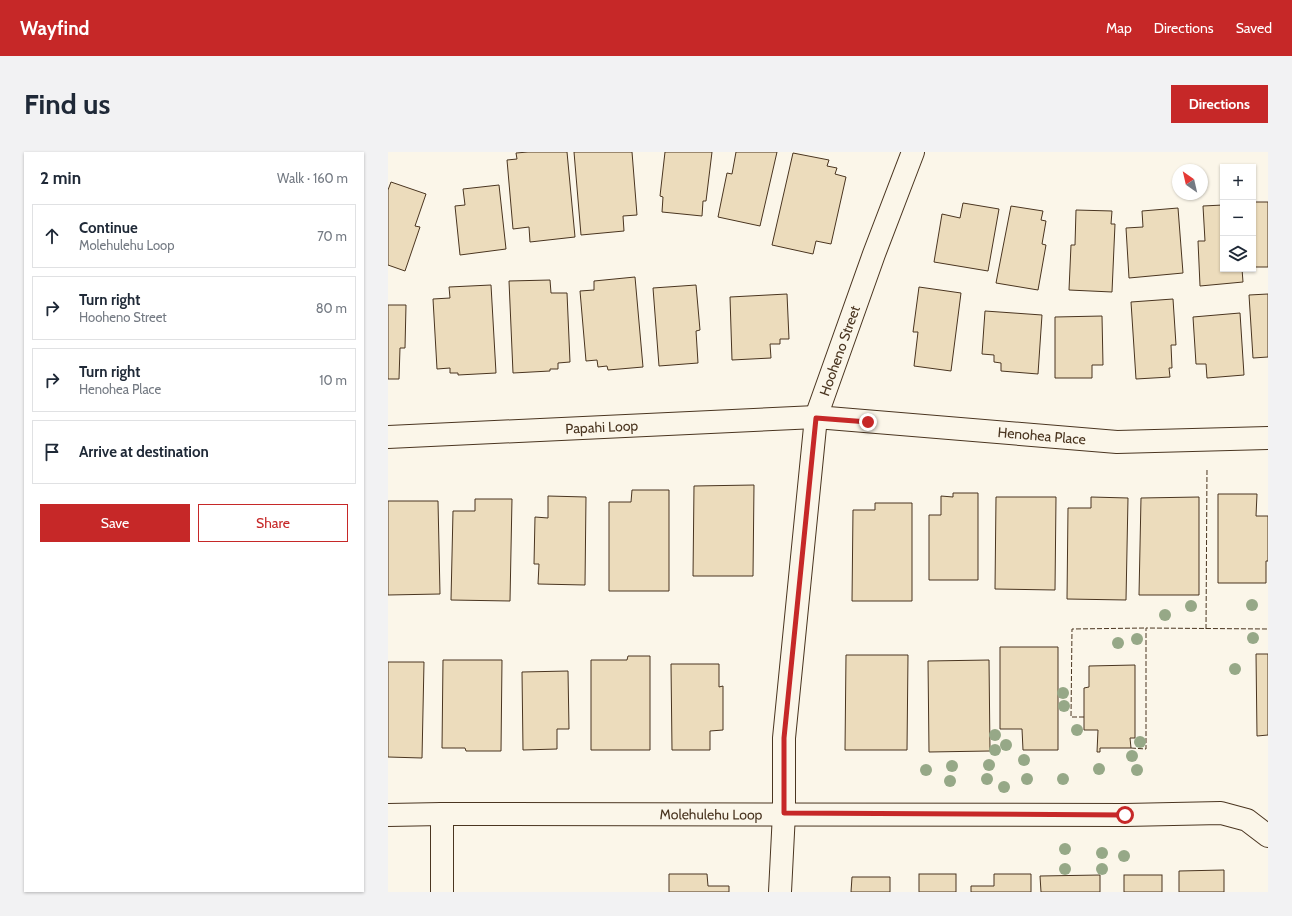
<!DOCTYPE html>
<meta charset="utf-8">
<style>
body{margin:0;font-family:Cabin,sans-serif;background:#f2f2f3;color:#1f2937}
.controls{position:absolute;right:12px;top:12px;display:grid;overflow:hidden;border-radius:0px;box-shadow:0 1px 3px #0004}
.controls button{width:36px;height:36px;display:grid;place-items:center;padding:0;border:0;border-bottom:1px solid #e0e1e3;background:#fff;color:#1f2937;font:20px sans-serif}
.compass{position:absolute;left:784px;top:12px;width:36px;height:36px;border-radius:50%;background:#fff;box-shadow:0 1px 3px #0004;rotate:326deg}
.stop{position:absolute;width:12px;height:12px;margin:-9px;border:3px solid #c62828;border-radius:50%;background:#fff}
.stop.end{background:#c62828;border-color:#fff;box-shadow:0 1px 4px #0008}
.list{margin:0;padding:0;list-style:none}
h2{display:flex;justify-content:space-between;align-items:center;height:52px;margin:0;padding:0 16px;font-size:17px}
h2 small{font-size:13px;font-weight:400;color:#747a83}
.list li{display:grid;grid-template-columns:26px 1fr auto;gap:12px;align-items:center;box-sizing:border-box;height:64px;margin:0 8px 8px;padding:0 8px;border:1px solid #e0e1e3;border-radius:0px}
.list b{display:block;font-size:15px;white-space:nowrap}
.list p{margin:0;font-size:13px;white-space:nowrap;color:#747a83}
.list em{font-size:13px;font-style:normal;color:#747a83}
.actions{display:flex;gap:8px;padding:12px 16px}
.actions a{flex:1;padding:9px 0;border:1px solid #c62828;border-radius:0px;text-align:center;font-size:14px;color:#c62828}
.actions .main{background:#c62828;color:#fff}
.icon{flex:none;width:22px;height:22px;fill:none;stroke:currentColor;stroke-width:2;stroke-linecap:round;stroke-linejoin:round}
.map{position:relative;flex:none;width:880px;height:740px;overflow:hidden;border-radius:0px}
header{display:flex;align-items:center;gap:24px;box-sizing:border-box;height:56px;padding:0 20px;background:#c62828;color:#fff}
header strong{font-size:19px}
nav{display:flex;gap:22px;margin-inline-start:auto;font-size:14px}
.intro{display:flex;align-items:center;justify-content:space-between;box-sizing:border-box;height:96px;padding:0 24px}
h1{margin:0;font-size:28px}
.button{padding:10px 18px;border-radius:0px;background:#c62828;color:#fff;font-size:14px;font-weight:700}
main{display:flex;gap:24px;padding:0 24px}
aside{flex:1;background:#fff;border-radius:0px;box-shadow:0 1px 3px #0004}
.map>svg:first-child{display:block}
.building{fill:#ecdcbc;stroke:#4a3520}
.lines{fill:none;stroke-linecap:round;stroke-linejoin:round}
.minor-casing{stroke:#4a3520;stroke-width:24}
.minor{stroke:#fbf6e9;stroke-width:22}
.fence{stroke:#4a3520;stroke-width:1;stroke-dasharray:5 2;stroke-linecap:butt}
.tree{fill:#96a887}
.route{stroke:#c62828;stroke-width:5}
.labels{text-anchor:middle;stroke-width:3;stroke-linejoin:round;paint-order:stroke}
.street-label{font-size:14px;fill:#4a3520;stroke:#fbf6e9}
</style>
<header>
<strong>Wayfind</strong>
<nav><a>Map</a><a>Directions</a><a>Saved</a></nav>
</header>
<div class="intro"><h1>Find us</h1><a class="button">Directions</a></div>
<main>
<aside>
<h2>2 min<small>Walk · 160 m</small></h2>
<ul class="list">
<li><svg class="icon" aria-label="ahead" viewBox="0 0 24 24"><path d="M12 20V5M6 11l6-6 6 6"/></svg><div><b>Continue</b><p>Molehulehu Loop</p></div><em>70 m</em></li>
<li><svg class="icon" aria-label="right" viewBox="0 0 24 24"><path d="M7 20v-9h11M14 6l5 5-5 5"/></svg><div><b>Turn right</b><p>Hooheno Street</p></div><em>80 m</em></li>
<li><svg class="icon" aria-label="right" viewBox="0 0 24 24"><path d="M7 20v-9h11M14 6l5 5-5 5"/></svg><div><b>Turn right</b><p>Henohea Place</p></div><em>10 m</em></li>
<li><svg class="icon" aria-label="arrive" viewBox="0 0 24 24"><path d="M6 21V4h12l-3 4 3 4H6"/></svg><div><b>Arrive at destination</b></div></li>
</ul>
<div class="actions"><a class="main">Save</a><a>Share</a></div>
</aside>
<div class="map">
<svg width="880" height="740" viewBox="0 0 880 740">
<rect width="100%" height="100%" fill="#fbf6e9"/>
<g class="building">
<path d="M 140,0 L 179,0 L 187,85 L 142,90 L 141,75 L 125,77 L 119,8 L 129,7 L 128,1 Z"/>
<path d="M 186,0 L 244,0 L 249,63 L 235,64 L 236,79 L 193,83 Z"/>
<path d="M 277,0 L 324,0 L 318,49 L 315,49 L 314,64 L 274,60 L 275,45 L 272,44 Z"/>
<path d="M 348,0 L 389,0 L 372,74 L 330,65 L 339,21 L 344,22 Z"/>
<path d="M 405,1 L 441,8 L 439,14 L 449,16 L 447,22 L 458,25 L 443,92 L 428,89 L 425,102 L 384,93 Z"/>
<path d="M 3,30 L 38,42 L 27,74 L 32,75 L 17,119 L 0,113 L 0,38 Z"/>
<path d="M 111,33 L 118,97 L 72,103 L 67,54 L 77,53 L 75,37 Z"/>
<path d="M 865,50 L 880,50 L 880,115 L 866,115 Z"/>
<path d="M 575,51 L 611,57 L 600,119 L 546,110 L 554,62 L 572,66 Z"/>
<path d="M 835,53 L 835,117 L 854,117 L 855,130 L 812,134 L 810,89 L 817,89 L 815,54 Z"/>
<path d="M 623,54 L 655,59 L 653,68 L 658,69 L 654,92 L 658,93 L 650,138 L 608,131 Z"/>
<path d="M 790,56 L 795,121 L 741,126 L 738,76 L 755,75 L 754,59 Z"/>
<path d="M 688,58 L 724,59 L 723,72 L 727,72 L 724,140 L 681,138 L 683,93 L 687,93 Z"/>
<path d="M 247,125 L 255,215 L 220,218 L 219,214 L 210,215 L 209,208 L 198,209 L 192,139 L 206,138 L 206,129 Z"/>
<path d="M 162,128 L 163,141 L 179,141 L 182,210 L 170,211 L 170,217 L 162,217 L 162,219 L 125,221 L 121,129 Z"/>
<path d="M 103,133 L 108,221 L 70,223 L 70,221 L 62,221 L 62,216 L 49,217 L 45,147 L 62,146 L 61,135 Z"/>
<path d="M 308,133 L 312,178 L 308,179 L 310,211 L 271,214 L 265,136 Z"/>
<path d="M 531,135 L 573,141 L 563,219 L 526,214 L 530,180 L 525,180 Z"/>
<path d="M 399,142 L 401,187 L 392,187 L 392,192 L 382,192 L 383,206 L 344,208 L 342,145 Z"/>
<path d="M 880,142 L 880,205 L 865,206 L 861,143 Z"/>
<path d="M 785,147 L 788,193 L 783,193 L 784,216 L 781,216 L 782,225 L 748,227 L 743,150 Z"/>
<path d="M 0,153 L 18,153 L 17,196 L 12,196 L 11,227 L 0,227 Z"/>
<path d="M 597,159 L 654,163 L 650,222 L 613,219 L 613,211 L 606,210 L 606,203 L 594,202 Z"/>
<path d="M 852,161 L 856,223 L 819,226 L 818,212 L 808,212 L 805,165 Z"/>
<path d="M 714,164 L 715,213 L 704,213 L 704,226 L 667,226 L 667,165 Z"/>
<path d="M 366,333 L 365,424 L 305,424 L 306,334 Z"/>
<path d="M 244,338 L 281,338 L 281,439 L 221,439 L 221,350 L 243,350 Z"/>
<path d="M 565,341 L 590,341 L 590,428 L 541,428 L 541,363 L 553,363 L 553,344 L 565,345 Z"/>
<path d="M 830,342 L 869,342 L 868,364 L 880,364 L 880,409 L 878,409 L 878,431 L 830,431 Z"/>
<path d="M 160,344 L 198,345 L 197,433 L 150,432 L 151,412 L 146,412 L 147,365 L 160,366 Z"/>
<path d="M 608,345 L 668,345 L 667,438 L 607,437 Z"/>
<path d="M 703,345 L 740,346 L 738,448 L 679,447 L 680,356 L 703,356 Z"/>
<path d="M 811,345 L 811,443 L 751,443 L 753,346 Z"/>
<path d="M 87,347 L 124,347 L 122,449 L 63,448 L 65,359 L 87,359 Z"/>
<path d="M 0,349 L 50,349 L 52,442 L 0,443 Z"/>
<path d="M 487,351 L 524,351 L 524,449 L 464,449 L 465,358 L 487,358 Z"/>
<path d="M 612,495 L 670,495 L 670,598 L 635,598 L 634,577 L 612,577 Z"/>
<path d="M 868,502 L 880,502 L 880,583 L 869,584 Z"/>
<path d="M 458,503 L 520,503 L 519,598 L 457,598 Z"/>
<path d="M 240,504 L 262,504 L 262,598 L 203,598 L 203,508 L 239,508 Z"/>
<path d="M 55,508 L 114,508 L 113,599 L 78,599 L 77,596 L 54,596 Z"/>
<path d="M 601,508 L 602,599 L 541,600 L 540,509 Z"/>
<path d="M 0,510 L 36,510 L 34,606 L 0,605 Z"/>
<path d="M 283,512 L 331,512 L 331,535 L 335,534 L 335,578 L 322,579 L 322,598 L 284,598 Z"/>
<path d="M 747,513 L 747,586 L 742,586 L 743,596 L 712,596 L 712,600 L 709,600 L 710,578 L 696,578 L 696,536 L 701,535 L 701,514 Z"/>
<path d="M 180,519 L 181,577 L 169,577 L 169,597 L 135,598 L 134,520 Z"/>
<path d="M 836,718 L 836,740 L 791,740 L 791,719 Z"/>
<path d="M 281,722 L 319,722 L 320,734 L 341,734 L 341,740 L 281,740 Z"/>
<rect x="531" y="722" width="37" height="18"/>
<path d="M 606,722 L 643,722 L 643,740 L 583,740 L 583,734 L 606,734 Z"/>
<path d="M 712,723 L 712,740 L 653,740 L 652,724 Z"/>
<rect x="736" y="723" width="38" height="17"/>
<path d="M 464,725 L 502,725 L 502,740 L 463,740 Z"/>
</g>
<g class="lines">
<defs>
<g id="minor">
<path id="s1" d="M 0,285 L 428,265 L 729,290 L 880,286"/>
<path d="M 54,662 L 54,740"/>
<path id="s2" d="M 0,663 L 54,662 L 737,663 L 833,661 L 859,668 L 880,684"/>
<path id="s3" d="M 392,740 L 396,661 L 396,586 L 428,265 L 486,102 L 525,0"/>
</g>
</defs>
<use href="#minor" class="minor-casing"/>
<use href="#minor" class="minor"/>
<g class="fence">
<path d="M 818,477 L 819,316"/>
<path d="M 696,565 L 683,565 L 684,477 L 758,476"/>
<path d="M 743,596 L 758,597 L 758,476 L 880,477"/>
</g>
</g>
<g class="tree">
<circle cx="864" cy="453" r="6"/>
<circle cx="803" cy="454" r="6"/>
<circle cx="777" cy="463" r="6"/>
<circle cx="865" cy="486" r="6"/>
<circle cx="749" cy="487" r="6"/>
<circle cx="730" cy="491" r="6"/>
<circle cx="847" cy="517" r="6"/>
<circle cx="675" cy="541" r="6"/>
<circle cx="676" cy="554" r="6"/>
<circle cx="689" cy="578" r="6"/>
<circle cx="607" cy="583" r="6"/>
<circle cx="752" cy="590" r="6"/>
<circle cx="618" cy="593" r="6"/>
<circle cx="607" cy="598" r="6"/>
<circle cx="744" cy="604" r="6"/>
<circle cx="636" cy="608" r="6"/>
<circle cx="601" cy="613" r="6"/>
<circle cx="564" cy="614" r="6"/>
<circle cx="711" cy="617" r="6"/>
<circle cx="538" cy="618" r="6"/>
<circle cx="749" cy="618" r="6"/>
<circle cx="599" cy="627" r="6"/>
<circle cx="639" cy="627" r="6"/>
<circle cx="675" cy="627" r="6"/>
<circle cx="562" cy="629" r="6"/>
<circle cx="616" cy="635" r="6"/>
<circle cx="677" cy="697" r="6"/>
<circle cx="714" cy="701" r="6"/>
<circle cx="736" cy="704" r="6"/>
<circle cx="677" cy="717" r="6"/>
<circle cx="714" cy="717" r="6"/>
</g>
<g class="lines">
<path class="route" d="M 480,270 L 428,266 L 396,586 L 396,661 L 737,663"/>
</g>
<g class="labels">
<g class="street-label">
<text dy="5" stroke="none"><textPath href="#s3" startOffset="547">Hooheno Street</textPath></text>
<text dy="5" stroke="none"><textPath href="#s1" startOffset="214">Papahi Loop</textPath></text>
<text dy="5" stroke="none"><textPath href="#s1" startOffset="655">Henohea Place</textPath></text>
<text dy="5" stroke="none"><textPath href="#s2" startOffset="323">Molehulehu Loop</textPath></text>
</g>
</g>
</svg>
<div class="controls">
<button>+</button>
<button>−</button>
<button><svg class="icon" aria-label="layers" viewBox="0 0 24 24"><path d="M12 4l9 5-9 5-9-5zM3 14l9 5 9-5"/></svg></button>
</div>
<svg class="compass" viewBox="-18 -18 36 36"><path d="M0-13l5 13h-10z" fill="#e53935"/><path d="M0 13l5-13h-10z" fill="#747a83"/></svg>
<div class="stop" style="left:737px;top:663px"></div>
<div class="stop end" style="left:480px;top:270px"></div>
</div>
</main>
